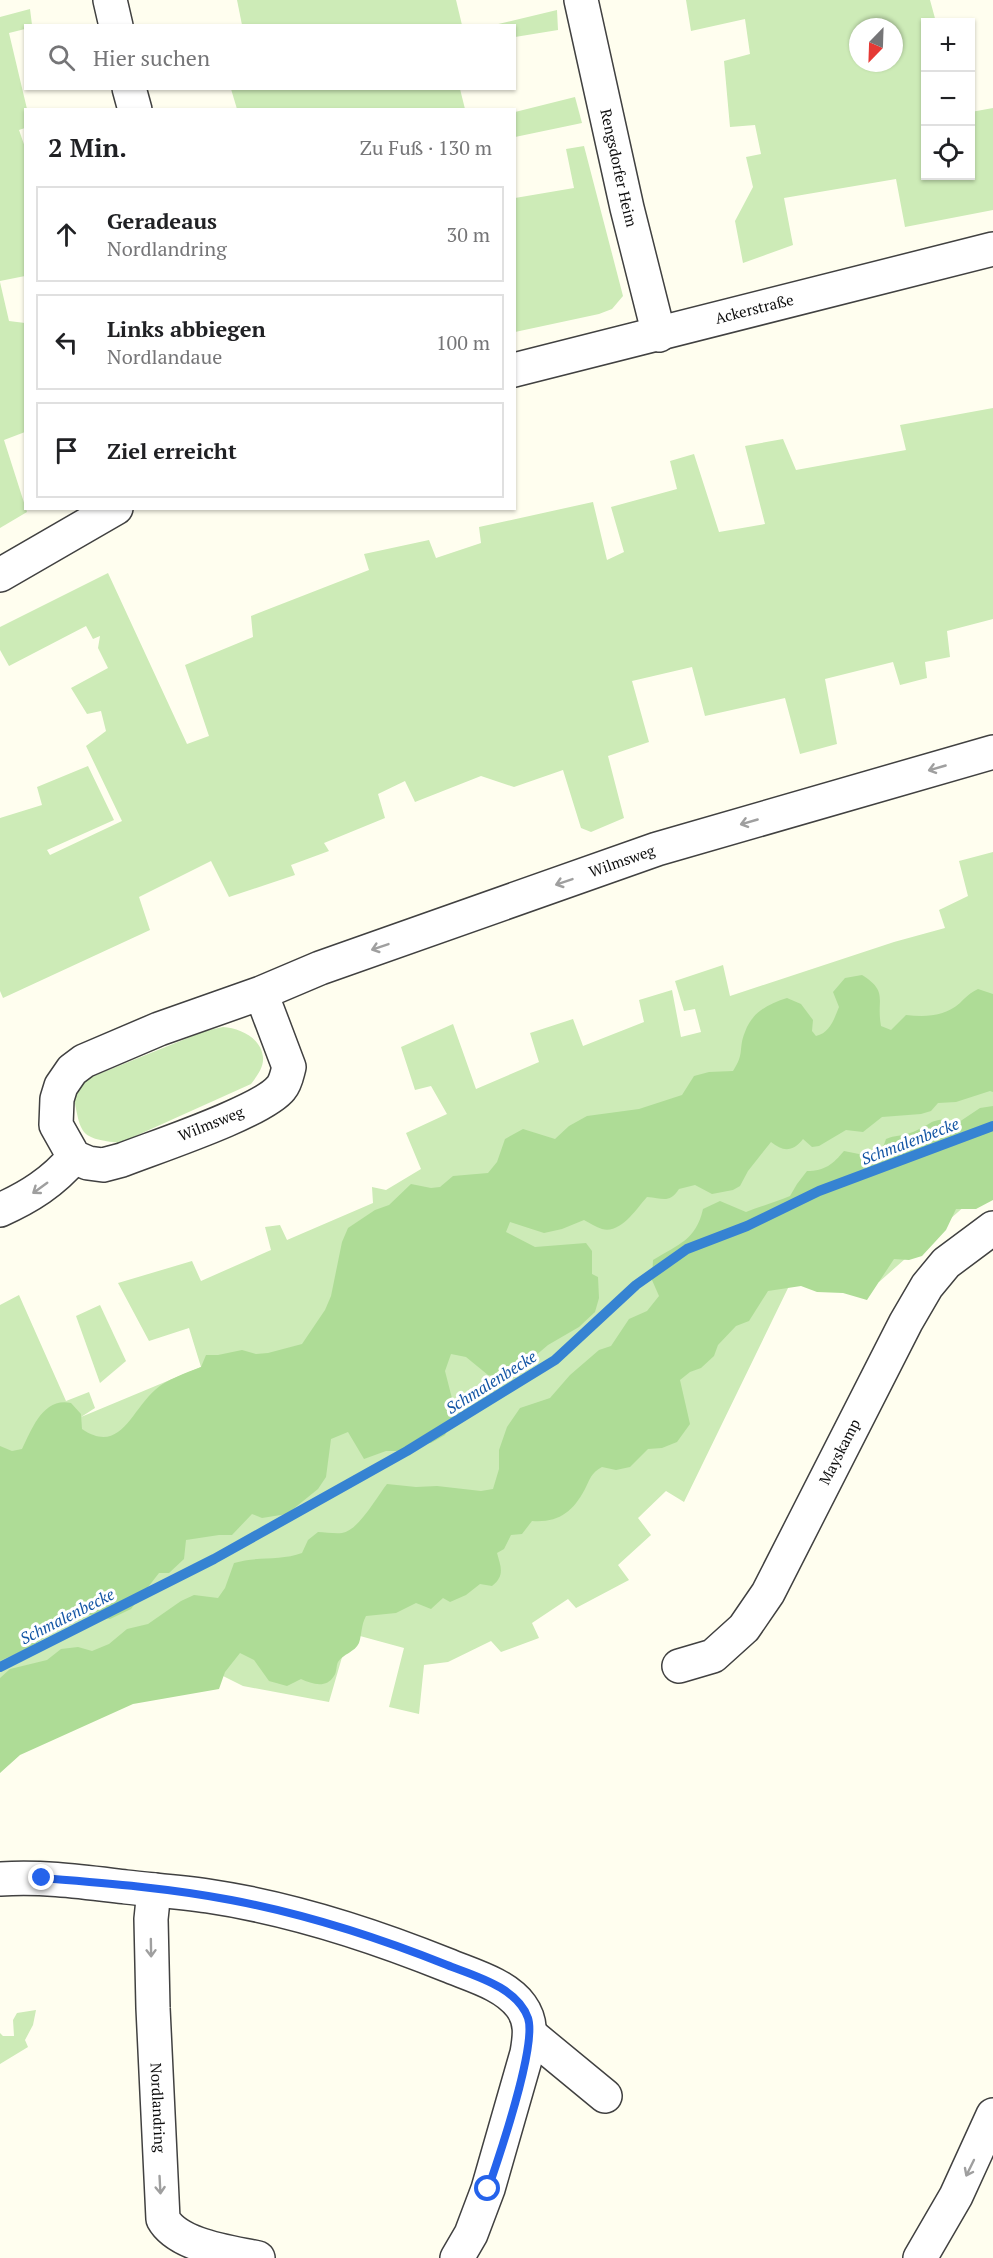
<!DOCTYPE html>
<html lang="de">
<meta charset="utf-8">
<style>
body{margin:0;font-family:"PT Serif",serif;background:#f6f6f6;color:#202124}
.controls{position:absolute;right:18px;top:18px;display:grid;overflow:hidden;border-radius:0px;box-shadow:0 2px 4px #0004}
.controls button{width:54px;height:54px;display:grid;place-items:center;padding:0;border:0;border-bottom:2px solid #e0e0e0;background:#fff;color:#202124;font:30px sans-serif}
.compass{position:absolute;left:849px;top:18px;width:54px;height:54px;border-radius:50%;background:#fff;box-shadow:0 2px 4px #0004;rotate:203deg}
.stop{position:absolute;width:18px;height:18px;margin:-14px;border:4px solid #2563eb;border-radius:50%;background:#fff}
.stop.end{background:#2563eb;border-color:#fff;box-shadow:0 2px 6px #0008}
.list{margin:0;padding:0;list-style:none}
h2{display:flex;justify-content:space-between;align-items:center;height:78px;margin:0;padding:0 24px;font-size:26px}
h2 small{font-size:20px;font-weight:400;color:#757577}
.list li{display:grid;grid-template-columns:39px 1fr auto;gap:18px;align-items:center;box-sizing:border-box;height:96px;margin:0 12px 12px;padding:0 12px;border:2px solid #e0e0e0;border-radius:0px}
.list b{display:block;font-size:22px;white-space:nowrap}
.list p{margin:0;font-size:20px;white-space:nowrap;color:#757577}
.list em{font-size:20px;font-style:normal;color:#757577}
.icon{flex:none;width:33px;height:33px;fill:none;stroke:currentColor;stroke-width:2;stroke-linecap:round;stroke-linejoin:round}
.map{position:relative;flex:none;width:993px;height:2258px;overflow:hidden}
.search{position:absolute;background:#fff;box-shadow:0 2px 4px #0004;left:24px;top:24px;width:492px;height:66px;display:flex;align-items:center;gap:15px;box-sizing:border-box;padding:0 21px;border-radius:0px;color:#757577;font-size:22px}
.panel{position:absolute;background:#fff;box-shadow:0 2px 4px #0004;left:24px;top:108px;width:492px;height:402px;border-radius:0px}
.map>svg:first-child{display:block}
.green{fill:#cdebb7;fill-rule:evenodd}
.forest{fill:#aedc96}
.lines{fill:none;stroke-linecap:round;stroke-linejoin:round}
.stream{stroke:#3683d2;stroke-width:10}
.minor-casing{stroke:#414141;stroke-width:36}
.minor{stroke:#fff;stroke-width:33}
.oneway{stroke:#9f9f9f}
.route{stroke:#2563eb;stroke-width:8}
.labels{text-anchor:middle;stroke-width:6;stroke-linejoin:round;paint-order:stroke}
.street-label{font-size:15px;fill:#0e0e0e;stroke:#fff}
.water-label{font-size:16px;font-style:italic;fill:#1355a4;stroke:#fff}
</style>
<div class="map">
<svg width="993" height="2258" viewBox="0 0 993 2258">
<rect width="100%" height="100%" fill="#fffeef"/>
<g class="green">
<path d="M 237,0 L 456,0 L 462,25 L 242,25 Z"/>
<path d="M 686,0 L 930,0 L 936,22 L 926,22 L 926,176 L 970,176 L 971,112 L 993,108 L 993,210 L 905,227 L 896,179 L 784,198 L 793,245 L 743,263 L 735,221 L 753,187 L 746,157 L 761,154 L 755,125 L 730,127 L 724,61 L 750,54 L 745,19 L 691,31 ZM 858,27 L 894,27 L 894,63 L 858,63 Z"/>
<path d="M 30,9 L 32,25 L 26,26 L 25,29 L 9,33 L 27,109 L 25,128 L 19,130 L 26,150 L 25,276 L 0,281 L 0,17 Z"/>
<path d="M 557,10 L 558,30 L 515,37 L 514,26 L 494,25 Z"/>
<path d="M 231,89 L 460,89 L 465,109 L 237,109 Z"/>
<path d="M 575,97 L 582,123 L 515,137 L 515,112 Z"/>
<path d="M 584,146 L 623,296 L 612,309 L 599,314 L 515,332 L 515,198 L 574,188 L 566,149 Z"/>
<path d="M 0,282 L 9,321 L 25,323 L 25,432 L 4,440 L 27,512 L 0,528 Z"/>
<path d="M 993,408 L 993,619 L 947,631 L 950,657 L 925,662 L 927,678 L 900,685 L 893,662 L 825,679 L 837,744 L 800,754 L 785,698 L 705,716 L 692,667 L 632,681 L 649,742 L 608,756 L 624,818 L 591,832 L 581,828 L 563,770 L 514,787 L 481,776 L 415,802 L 405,781 L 378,794 L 385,818 L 324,843 L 329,851 L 291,865 L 295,875 L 229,897 L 211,861 L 139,897 L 150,930 L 3,998 L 0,991 L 0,818 L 42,805 L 37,787 L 88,766 L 114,820 L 47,850 L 50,855 L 122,821 L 86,746 L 106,731 L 101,711 L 87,714 L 71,688 L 108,668 L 98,648 L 100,636 L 93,639 L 86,626 L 9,666 L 0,650 L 0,627 L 108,573 L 187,744 L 209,736 L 185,665 L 253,637 L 251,616 L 369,570 L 364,554 L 429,540 L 436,558 L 481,543 L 479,527 L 593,502 L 607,560 L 624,552 L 611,507 L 677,489 L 670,461 L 694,454 L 719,532 L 765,524 L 745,446 L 783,439 L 796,470 L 906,450 L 900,425 Z"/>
<path d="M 993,852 L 993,1181 L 879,1282 L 789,1286 L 684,1502 L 666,1491 L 638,1518 L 651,1535 L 618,1565 L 629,1580 L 576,1608 L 568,1599 L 532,1623 L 539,1638 L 501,1652 L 491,1641 L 448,1662 L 424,1665 L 419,1714 L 389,1707 L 404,1648 L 349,1633 L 329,1702 L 243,1686 L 221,1675 L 146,1692 L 0,1763 L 0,1305 L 19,1295 L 66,1401 L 89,1392 L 95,1408 L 81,1417 L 201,1367 L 189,1328 L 149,1341 L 118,1283 L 192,1261 L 201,1281 L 271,1250 L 265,1227 L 280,1225 L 287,1240 L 373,1203 L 372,1187 L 386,1190 L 421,1169 L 406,1133 L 447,1114 L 431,1086 L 415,1090 L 401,1047 L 453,1024 L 476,1089 L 539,1062 L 530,1033 L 573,1019 L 583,1046 L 644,1022 L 639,1000 L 672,990 L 681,1037 L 701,1032 L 695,1009 L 684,1011 L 675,981 L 723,965 L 730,996 L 894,942 L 945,928 L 939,910 L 968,896 L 959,861 Z"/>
<path d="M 223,1027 C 240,1028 261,1038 263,1057 C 264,1067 257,1076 251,1084 L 120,1143 C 81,1138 81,1136 74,1098 L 84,1080 L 205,1031 Z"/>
<path d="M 100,1305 L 126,1361 L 100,1383 L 76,1316 Z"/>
<path d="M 36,2010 L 33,2025 L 25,2040 L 28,2047 L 0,2064 L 0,2033 L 3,2036 L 14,2036 L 13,2020 L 17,2013 Z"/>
</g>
<g class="forest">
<path d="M 862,975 C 889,992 876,999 881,1026 L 891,1030 L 906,1015 C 925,1017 944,1017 960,1003 C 966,997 970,993 978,989 L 993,994 L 993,1092 L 990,1091 L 956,1102 L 938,1103 L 931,1111 L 921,1114 L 882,1117 L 863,1132 L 846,1130 L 819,1146 L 812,1147 L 803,1139 C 793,1152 783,1152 771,1142 L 748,1171 L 740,1186 L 733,1190 L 712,1194 L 695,1185 L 679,1189 C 669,1204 663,1198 647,1197 C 636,1209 621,1234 602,1229 C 596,1227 590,1223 584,1220 L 562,1229 L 544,1233 L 510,1222 L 506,1232 L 535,1247 L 586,1243 L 592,1251 L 592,1274 L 598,1277 L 599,1298 L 595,1312 L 579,1327 L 548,1345 L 521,1368 L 499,1377 L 488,1375 L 466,1357 L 451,1354 L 445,1371 L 456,1414 L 445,1435 L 431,1443 L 418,1444 L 407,1451 L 386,1451 L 364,1459 L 348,1432 L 331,1439 L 326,1477 L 318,1489 L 287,1514 L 262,1518 L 252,1514 L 232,1535 L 219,1535 L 186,1540 L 184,1559 L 169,1573 L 159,1573 L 131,1609 L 110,1619 L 67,1610 C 52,1639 29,1648 0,1661 L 0,1446 L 12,1451 L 22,1449 C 32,1429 43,1397 71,1403 L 81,1414 L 82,1429 C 120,1455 131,1411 155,1390 C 167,1379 186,1373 201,1367 L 206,1355 L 218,1355 L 242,1350 L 256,1354 L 268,1353 L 302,1344 L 325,1310 L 331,1296 L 342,1242 L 348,1228 L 375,1210 L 389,1205 L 411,1184 L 431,1188 L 440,1187 L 453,1176 L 488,1173 L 497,1162 L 505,1139 L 523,1129 L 555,1139 L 569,1126 L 587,1116 L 639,1109 L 682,1095 L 694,1076 L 709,1072 L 733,1071 C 745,1053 738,1049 745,1032 C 752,1012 768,1004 787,998 L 801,1004 L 813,1020 L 812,1031 L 816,1036 C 830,1033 834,1019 839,1007 L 833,992 L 845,978 Z"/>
<path d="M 993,1106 L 993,1200 L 976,1209 L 956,1209 L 946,1230 L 922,1256 L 909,1260 L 894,1259 L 867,1300 L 843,1293 L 817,1292 L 801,1286 L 768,1291 L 749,1321 L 736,1326 L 718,1345 L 714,1356 L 701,1368 L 690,1372 L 680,1380 L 690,1424 L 677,1442 L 662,1448 L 648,1449 L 630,1467 L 616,1470 L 602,1467 C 591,1473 590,1479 585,1489 C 573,1512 558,1523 532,1521 L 522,1534 L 511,1535 L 504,1549 L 497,1553 C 501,1567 505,1576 492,1586 L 480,1584 L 466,1595 L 450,1602 L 443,1598 L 431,1609 L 416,1603 L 396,1613 L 366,1616 C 361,1625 362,1634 359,1643 C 355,1652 343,1654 338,1662 C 336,1666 337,1672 334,1676 C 326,1689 312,1684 301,1679 L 287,1686 L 269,1681 L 254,1660 L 240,1653 L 225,1672 L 219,1689 L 133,1704 L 20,1755 L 0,1773 L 0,1678 L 10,1669 L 47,1660 L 61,1649 L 78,1647 L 92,1651 L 109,1644 L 127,1629 L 148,1624 L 181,1601 L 194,1595 L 218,1598 L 225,1588 L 234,1563 C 257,1556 281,1561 302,1553 L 308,1540 L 318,1532 C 325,1532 335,1534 342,1533 C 358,1531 376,1498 387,1484 L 416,1487 L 437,1486 L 481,1491 L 493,1489 L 499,1469 L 499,1450 L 507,1427 L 520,1408 L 550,1398 L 570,1375 L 599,1350 L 611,1346 L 629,1319 L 647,1311 L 659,1296 L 652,1280 L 653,1260 C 679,1244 696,1240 703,1209 L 720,1201 L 746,1212 C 761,1206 776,1202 790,1196 L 797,1184 L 807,1171 C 825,1171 833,1164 844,1151 L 859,1154 L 870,1160 L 881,1153 L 886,1139 C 895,1135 902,1136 910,1133 C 933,1125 930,1115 959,1122 L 980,1108 Z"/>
</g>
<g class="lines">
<path class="stream" d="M 0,1667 L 214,1559 L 407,1451 L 555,1360 L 636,1285 L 687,1249 L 747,1226 L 819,1191 L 993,1126"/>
<defs>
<g id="minor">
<path d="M 110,0 L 116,26"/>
<path id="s1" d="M 581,0 L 627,208 L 659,335"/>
<path d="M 129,88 L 135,110"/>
<path id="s2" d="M 514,370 L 993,249"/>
<path d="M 0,575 L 116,508"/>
<path id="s3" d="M 261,993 L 289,1067 C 287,1074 286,1082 281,1088 C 262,1112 155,1147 122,1160 L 103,1165 L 88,1163 L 74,1157 L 56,1125 L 57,1099 L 61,1086 L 72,1070 L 84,1061 L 159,1029 L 261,993 L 320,968 L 657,849 L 993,752"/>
<path d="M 0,1210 C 29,1197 53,1182 74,1157"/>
<path id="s4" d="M 679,1666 L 713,1656 L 744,1628 L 768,1593 L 906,1322 L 927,1286 L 946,1263 L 993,1228"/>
<path d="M 0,1879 C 43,1876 84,1882 126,1887 C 153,1890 181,1892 208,1896 C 289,1908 370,1934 447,1965 C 471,1975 505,1984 521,2006 C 532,2021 530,2036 527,2053 L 488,2189 L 471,2234 L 457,2258"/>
<path id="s5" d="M 154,1890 L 151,1919 L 153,2008 L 163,2219 C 178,2246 230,2252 258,2258"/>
<path d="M 531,2035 L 605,2096"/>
<path d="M 920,2258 L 956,2196 L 993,2115"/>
</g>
</defs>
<use href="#minor" class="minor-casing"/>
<use href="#minor" class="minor"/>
</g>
<defs><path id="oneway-shaft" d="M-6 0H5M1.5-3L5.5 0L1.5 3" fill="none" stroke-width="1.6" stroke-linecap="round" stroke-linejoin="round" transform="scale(1.5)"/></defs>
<g class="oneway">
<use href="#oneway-shaft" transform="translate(937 768) rotate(164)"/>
<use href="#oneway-shaft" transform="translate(749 822) rotate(164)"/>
<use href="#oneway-shaft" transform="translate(564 882) rotate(161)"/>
<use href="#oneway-shaft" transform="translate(380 947) rotate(161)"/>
<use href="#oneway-shaft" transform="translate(40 1188) rotate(144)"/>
<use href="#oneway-shaft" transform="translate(151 1948) rotate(89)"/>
<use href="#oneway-shaft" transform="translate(970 2168) rotate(116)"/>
<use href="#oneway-shaft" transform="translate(160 2185) rotate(87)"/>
</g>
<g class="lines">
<path class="route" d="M 42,1878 C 104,1883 169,1888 231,1900 C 305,1914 377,1937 447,1965 C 475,1976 517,1987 528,2018 C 537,2045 499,2157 488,2189"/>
</g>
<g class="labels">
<g class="street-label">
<text dy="5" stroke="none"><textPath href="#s1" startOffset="172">Rengsdorfer Heim</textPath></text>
<text dy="5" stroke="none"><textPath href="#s2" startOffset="248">Ackerstraße</textPath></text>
<text dy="5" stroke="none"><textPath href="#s3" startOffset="1012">Wilmsweg</textPath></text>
<text transform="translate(211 1124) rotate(-22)" y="5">Wilmsweg</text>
<text dy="5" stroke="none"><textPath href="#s4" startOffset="278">Mayskamp</textPath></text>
<text dy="5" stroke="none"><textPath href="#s5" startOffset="218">Nordlandring</textPath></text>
</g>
<g class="water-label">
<text transform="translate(910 1141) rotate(-21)" y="6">Schmalenbecke</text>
<text transform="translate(491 1382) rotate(-32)" y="6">Schmalenbecke</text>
<text transform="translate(67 1616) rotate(-27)" y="6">Schmalenbecke</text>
</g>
</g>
</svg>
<div class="controls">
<button>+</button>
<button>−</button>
<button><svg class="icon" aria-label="locate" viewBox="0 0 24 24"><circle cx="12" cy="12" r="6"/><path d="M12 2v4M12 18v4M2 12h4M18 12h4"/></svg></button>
</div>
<svg class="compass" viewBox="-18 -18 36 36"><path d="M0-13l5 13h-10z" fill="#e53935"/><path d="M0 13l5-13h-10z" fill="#757577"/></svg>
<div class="stop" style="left:488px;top:2189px"></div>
<div class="stop end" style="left:42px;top:1878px"></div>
<div class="search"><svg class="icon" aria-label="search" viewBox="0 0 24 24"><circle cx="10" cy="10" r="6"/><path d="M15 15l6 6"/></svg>Hier suchen</div>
<section class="panel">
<h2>2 Min.<small>Zu Fuß · 130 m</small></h2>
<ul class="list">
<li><svg class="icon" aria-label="ahead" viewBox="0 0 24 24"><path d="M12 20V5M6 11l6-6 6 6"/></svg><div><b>Geradeaus</b><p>Nordlandring</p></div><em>30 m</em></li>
<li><svg class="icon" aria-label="left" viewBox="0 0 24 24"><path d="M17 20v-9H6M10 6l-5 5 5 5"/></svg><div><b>Links abbiegen</b><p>Nordlandaue</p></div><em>100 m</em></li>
<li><svg class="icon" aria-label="arrive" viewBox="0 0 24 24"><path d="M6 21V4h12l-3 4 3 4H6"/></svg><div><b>Ziel erreicht</b></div></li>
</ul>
</section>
</div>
